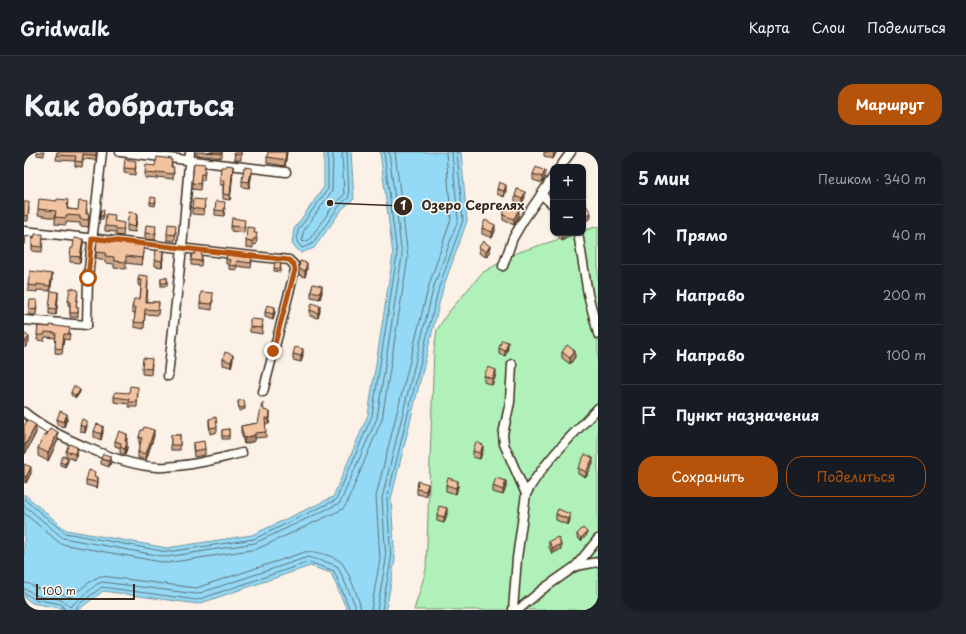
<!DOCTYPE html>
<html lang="ru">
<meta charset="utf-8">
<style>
body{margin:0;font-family:"Playpen Sans",sans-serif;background:#20242c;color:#f1f3f6}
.controls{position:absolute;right:12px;top:12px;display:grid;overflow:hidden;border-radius:8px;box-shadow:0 1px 3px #0004}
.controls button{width:36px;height:36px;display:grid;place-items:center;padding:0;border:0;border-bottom:1px solid #363941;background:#171b24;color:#f1f3f6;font:20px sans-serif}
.scale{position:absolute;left:12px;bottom:10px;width:99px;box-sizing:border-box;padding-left:4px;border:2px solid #3b2a1e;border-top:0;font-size:11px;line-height:14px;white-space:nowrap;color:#3b2a1e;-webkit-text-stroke:3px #fdfcf7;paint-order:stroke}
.stop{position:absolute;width:12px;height:12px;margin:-9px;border:3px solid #b45309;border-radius:50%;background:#fff}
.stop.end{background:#b45309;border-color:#fff;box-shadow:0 1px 4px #0008}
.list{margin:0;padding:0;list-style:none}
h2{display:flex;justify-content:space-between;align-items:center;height:52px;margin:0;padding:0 16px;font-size:17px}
h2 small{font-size:13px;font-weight:400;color:#9ea1a6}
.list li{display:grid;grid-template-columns:26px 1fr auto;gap:12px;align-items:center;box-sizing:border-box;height:60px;padding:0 16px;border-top:1px solid #363941}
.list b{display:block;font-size:15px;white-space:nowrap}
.list em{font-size:13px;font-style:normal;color:#9ea1a6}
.actions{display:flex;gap:8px;padding:12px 16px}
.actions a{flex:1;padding:9px 0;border:1px solid #b45309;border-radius:16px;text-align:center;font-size:14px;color:#b45309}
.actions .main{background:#b45309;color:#fff}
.icon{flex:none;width:22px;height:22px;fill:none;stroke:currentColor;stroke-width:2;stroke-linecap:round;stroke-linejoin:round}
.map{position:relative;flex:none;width:574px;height:458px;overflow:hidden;border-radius:16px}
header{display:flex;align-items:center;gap:24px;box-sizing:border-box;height:56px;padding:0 20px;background:#171b24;border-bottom:1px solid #363941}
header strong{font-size:19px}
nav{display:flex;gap:22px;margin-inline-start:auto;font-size:14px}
.intro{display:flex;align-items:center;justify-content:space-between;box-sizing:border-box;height:96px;padding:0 24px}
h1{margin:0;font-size:28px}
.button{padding:10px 18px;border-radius:16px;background:#b45309;color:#fff;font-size:14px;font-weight:700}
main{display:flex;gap:24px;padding:0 24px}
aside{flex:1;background:#171b24;border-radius:16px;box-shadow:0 1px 3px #0004}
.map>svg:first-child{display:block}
.green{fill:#aff1b9;stroke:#758e6c}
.water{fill:#94daf6;stroke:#7094a0}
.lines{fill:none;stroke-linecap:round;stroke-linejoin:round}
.shore{stroke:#5f7074;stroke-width:1}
.minor-casing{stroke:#3b2a1e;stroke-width:11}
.minor{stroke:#fdfcf7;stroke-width:8}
.wall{fill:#d0a88a;stroke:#3b2a1e}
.shaded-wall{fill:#a98871;stroke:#3b2a1e}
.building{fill:#f2c3a1;stroke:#3b2a1e}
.route{stroke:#b45309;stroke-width:5}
.leader{fill:none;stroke:#3b2a1e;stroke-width:1.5}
.callout-dot{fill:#3b2a1e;stroke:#fdfcf7;stroke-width:1.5}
.mark-label{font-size:12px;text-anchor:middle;font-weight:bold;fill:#fff}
.callout-label{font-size:13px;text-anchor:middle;font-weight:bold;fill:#3b2a1e;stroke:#fdfcf7;stroke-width:3;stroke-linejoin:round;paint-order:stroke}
</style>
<header>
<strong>Gridwalk</strong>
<nav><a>Карта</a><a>Слои</a><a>Поделиться</a></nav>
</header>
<div class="intro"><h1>Как добраться</h1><a class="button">Маршрут</a></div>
<main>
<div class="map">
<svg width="574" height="458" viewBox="0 0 574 458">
<rect width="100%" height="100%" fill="#fbf1e6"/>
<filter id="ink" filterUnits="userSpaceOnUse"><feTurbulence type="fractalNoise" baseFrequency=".025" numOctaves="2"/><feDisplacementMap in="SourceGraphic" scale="8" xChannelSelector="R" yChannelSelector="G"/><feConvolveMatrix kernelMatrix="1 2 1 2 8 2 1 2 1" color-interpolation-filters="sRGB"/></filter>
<g filter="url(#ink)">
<path class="green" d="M 574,74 L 574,458 L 390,458 L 402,418 L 410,198 L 413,178 L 423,162 L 458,121 L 492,101 L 554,81 L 559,81 L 559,79 Z"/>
<g class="water">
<path d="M 300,0 L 327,0 L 330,47 L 319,56 L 290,96 L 277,101 L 268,92 L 270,77 L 300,35 Z"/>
<path d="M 356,0 L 437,0 L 443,69 L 419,136 L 367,347 L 371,408 L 362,458 L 323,458 L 307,421 L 286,414 L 174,452 L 79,439 L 54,458 L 46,458 L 8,451 L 0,445 L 0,342 L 42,378 L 143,396 L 228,383 L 309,345 L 344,263 L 369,103 Z"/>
</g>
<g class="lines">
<g class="shore">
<path d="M 304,0 L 304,37 L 274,78 L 273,90 L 278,96 L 288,92 L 316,53 L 325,45 L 323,0"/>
<path d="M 309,0 L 308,39 L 279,80 L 278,88 L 279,90 L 285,88 L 312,50 L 320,43 L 318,0"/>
<path d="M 0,347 L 41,381 L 143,400 L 230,387 L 312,348 L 348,264 L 373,103 L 360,0"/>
<path d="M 0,353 L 39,386 L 143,405 L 231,391 L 316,351 L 353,266 L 378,104 L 365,0"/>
<path d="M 0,361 L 37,392 L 143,411 L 233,397 L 315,359 L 320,356 L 323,351 L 358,267 L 384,105 L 371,0"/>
<path d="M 0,431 C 7,431 9,435 15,437 C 25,441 36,440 46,445 L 70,427 L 77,424 L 172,436 L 281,400 C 289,398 310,404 317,410 C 322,414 337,450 337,458"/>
<path d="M 0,437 C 6,438 7,441 12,443 C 26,449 33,441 46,455 L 73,432 L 78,430 L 173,442 L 284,405 L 309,412 L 314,415 L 331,453 L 331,458"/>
<path d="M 0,442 L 4,443 L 10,447 L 37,452 L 39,455 L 40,458"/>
<path d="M 52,458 L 54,453 L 78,435 L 173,448 L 285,410 L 310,419 L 326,458"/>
<path d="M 347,458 L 356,407 L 352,344 L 405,133 L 427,67 L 422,0"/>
<path d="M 353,458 L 362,408 L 358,346 L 410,134 L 434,68 L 428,0"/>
<path d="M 358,458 L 367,408 L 363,347 L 415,135 L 439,68 L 433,0"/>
</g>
<defs>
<g id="minor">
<path d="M 96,0 L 262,20"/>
<path d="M 536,15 L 547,0"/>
<path d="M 517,42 L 529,53"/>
<path d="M 0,79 L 265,108 L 270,113 L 271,118 L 239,240"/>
<path d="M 554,81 L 564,142 L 574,182"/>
<path d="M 479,114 L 489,86 L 499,69 L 529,25"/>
<path d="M 0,168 L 63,173 L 64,126 L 78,0"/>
<path d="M 488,212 L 486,250 L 479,282 L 480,292 L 502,342 C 520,309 549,283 574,256"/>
<path d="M 144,224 L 158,96 L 166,0"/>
<path d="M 0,260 C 27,283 98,314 134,315 C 140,316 146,314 152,314 C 175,312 196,306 218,301"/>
<path d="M 552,414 L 574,410"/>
<path d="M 489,458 L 493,406 L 502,342"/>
<path d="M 494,458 L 519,437 L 552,414 L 574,387"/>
</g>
</defs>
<use href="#minor" class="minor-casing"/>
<use href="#minor" class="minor"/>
</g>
<g class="wall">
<path d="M 13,0 L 20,0 L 20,4 L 13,3 Z"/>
<path d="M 33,0 L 72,3 L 72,8 L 59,7 L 58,15 L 51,14 L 51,9 L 32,8 Z"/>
<path d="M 172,0 L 198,0 L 198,6 L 172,3 Z"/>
<path d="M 211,0 L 217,0 L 217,8 L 210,8 Z"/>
<path d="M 263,0 L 261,14 L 243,11 L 243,5 Z"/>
<path d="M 520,0 L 532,0 L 532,1 L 529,7 L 520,4 Z"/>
<path d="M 148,12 L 148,15 L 150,20 L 149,27 L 133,25 L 133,27 L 121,26 L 121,21 L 131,14 Z"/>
<path d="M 112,14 L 111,23 L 100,21 L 100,16 Z"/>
<path d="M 181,18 L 180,28 L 177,28 L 176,38 L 168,37 L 168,31 Z"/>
<path d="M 209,19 L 206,48 L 199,47 L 199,33 L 196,33 L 196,28 Z"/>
<path d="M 228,21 L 225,36 L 218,35 L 218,29 Z"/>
<path d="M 509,22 L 521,25 L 518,31 L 509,28 Z"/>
<path d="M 473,37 L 482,39 L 480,45 L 473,42 Z"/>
<path d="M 491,44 L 501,45 L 498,52 L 491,50 Z"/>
<path d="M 132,49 L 131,54 L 126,53 L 126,50 Z"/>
<path d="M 0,50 L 5,56 L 4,69 L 0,69 Z"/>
<path d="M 181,54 L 180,63 L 168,62 L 168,56 Z"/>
<path d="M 44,55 L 44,57 L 54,58 L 63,57 L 63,62 L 65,69 L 64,75 L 56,74 L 56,71 L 42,70 L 42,73 L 31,72 L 31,66 L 14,63 L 14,57 Z"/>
<path d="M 201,56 L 200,64 L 191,63 L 191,58 Z"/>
<path d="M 80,61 L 79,67 L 76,67 L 76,64 Z"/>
<path d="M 479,63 L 495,63 L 490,73 L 479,68 Z"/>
<path d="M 113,66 L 111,80 L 103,79 L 103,73 Z"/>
<path d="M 91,69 L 100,76 L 99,84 L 92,83 L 92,80 L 81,79 L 81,74 Z"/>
<path d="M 221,73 L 220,81 L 207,79 L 207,74 Z"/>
<path d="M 458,76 L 471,79 L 468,86 L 458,82 Z"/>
<path d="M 152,79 L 151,89 L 143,88 L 143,82 Z"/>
<path d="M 132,80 L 131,88 L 121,87 L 121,81 Z"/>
<path d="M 231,81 L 233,87 L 232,93 L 229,92 L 229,96 L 222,95 L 222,89 Z"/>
<path d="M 533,81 L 548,81 L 548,82 L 538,89 L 533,83 Z"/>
<path d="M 10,86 L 19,88 L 18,100 L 8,99 L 8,94 Z"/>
<path d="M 97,91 L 114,92 L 120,100 L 118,113 L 102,111 L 102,117 L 90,116 L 90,112 L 81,111 L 81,108 L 72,106 L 72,100 Z"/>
<path d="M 59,92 L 56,111 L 46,110 L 46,104 L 49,96 Z"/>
<path d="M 455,95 L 466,100 L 462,105 L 455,101 Z"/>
<path d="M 178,104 L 177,114 L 167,113 L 167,108 Z"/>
<path d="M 139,105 L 138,115 L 131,114 L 131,108 Z"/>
<path d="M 202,107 L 228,109 L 227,116 L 213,114 L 212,118 L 205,117 L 205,112 L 202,112 Z"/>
<path d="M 257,114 L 256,120 L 250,119 L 250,116 Z"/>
<path d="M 275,117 L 283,117 L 281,125 L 275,123 Z"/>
<rect x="137" y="126" width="6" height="8"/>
<path d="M 28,128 L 26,139 L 13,138 L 13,140 L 4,139 L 4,133 Z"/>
<path d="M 114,128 L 124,129 L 123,150 L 135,150 L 134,163 L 121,162 L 120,177 L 110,175 L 111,161 L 108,160 L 108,155 L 116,147 L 117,134 L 114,133 Z"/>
<path d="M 287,139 L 298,140 L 296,147 L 287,145 Z"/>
<path d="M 54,142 L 52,155 L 54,155 L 54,165 L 46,165 L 46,154 L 44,153 L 44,149 Z"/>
<path d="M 34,146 L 32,163 L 25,162 L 25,156 Z"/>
<path d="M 189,147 L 188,158 L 176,156 L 176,151 Z"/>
<path d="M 13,154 L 12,163 L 5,163 L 5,157 Z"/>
<path d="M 286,158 L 296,159 L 294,166 L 286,164 Z"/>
<path d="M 241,160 L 251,160 L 249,168 L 241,165 Z"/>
<path d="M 14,174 L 46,181 L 45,188 L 40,187 L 38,202 L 31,201 L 32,186 L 21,185 L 20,189 L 13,188 Z"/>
<path d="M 239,174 L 238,182 L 226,180 L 226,175 Z"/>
<path d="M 475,196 L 484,196 L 481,204 L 475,202 Z"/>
<path d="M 538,200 L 551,205 L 546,212 L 538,206 Z"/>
<path d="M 269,202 L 279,203 L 277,210 L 269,208 Z"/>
<path d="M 199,207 L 209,208 L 207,215 L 199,213 Z"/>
<path d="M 128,212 L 127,223 L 118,222 L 118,216 Z"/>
<path d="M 472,223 L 468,233 L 460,230 L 460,224 Z"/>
<path d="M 47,240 L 56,240 L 52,246 L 47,243 Z"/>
<path d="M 114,240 L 113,255 L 105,255 L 105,252 L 90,250 L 90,245 L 105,241 Z"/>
<path d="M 214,249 L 221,255 L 221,257 L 215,259 Z"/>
<path d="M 240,258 L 246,265 L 245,272 L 241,272 L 242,285 L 231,286 L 231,289 L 220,292 L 217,280 L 217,274 L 234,271 Z"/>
<path d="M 33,267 L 43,267 L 40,275 L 33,273 Z"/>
<path d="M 185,267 L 193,275 L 193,280 L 186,282 L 185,272 Z"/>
<path d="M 56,273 L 63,274 L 61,281 L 56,279 Z"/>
<path d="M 0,274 L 12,281 L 1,302 L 0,301 Z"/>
<path d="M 205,277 L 205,287 L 198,287 L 198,278 Z"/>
<path d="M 119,278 L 130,284 L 122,308 L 114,306 L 114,300 L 116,291 L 115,291 L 115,285 Z"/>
<path d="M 70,279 L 79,280 L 77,288 L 70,285 Z"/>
<rect x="147" y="283" width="9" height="15"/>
<path d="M 22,284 L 34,288 L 24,309 L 14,304 L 14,296 Z"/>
<path d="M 103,288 L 102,290 L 103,296 L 101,303 L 96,301 L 96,296 L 91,294 L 91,289 Z"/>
<path d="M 169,291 L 181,297 L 181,303 L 170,305 L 169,296 Z"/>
<path d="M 459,298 L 456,307 L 449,305 L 449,299 Z"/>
<path d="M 42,299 L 53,301 L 51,308 L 42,304 Z"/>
<path d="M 77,307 L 87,310 L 85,315 L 77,312 Z"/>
<path d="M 44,309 L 41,315 L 36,313 L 36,310 Z"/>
<path d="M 0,312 L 7,321 L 2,331 L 0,330 Z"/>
<path d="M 569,312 L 562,325 L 554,322 L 554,316 Z"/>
<path d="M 71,324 L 74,331 L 73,336 L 62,333 L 62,328 Z"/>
<path d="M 422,333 L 434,334 L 432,342 L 422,339 Z"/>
<path d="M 469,334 L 482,335 L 479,343 L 469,340 Z"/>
<path d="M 393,337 L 404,337 L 402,344 L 393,342 Z"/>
<path d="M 423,362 L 420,371 L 413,369 L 413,363 Z"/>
<path d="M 532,362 L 546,368 L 544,373 L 532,368 Z"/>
<path d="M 553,382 L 563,383 L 557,389 L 553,385 Z"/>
<path d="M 525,389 L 537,397 L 528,402 L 525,395 Z"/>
</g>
<g class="shaded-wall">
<path d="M 262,0 L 263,0 L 261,14 L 261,8 Z"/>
<path d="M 530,0 L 532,0 L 532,1 L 529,7 Z"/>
<path d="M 209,14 L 209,19 L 206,48 L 206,43 Z"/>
<path d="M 228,16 L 228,21 L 225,36 L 225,30 Z"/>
<path d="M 521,19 L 521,25 L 518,31 L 518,25 Z"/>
<path d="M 482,33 L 482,39 L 480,45 L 480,39 Z"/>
<path d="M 501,40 L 501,45 L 498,52 L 498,47 Z"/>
<path d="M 495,57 L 495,63 L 490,73 L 490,67 Z"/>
<path d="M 113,61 L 113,66 L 111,80 L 111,75 Z"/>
<path d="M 567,61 L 567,66 L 559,71 L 559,65 Z"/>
<path d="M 471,73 L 471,79 L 468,86 L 468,80 Z"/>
<path d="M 541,81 L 548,81 L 548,82 L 538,89 L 538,83 Z"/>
<path d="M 59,87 L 59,92 L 56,111 L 56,105 Z"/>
<path d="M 120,93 L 120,100 L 118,113 L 118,106 Z"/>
<path d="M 466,94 L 466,100 L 462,105 L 462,100 Z"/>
<path d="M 139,99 L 139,105 L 138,115 L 138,109 Z"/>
<path d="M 283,111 L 283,117 L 281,125 L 281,119 Z"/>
<path d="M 28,122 L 28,128 L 26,139 L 26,134 Z"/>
<path d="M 298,134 L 298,140 L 296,147 L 296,141 Z"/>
<path d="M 34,140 L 34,146 L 32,163 L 32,157 Z"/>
<path d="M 296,154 L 296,159 L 294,166 L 294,161 Z"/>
<path d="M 251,155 L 251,160 L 249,168 L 249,162 Z"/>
<path d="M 5,185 L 5,190 L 1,196 L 1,190 Z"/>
<path d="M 484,190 L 484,196 L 481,204 L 481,199 Z"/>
<path d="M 279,197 L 279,203 L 277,210 L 277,204 Z"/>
<path d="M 551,199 L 551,205 L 546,212 L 546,206 Z"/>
<path d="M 209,203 L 209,208 L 207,215 L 207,210 Z"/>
<path d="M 472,218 L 472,223 L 468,233 L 468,227 Z"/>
<path d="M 56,238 L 56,240 L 52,246 L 52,244 Z"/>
<path d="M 246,260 L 246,265 L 245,272 L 245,267 Z"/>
<path d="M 43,262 L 43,267 L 40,275 L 40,270 Z"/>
<path d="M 63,269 L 63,274 L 61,281 L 61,275 Z"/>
<path d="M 12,273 L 12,281 L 1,302 L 1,293 Z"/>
<path d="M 79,274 L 79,280 L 77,288 L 77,282 Z"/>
<path d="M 130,278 L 130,284 L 122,308 L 122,302 Z"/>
<path d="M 34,280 L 34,288 L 24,309 L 24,301 Z"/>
<path d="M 103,282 L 103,288 L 101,295 L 101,289 Z"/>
<path d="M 231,283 L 231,289 L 220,292 L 220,286 Z"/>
<path d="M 103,290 L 103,296 L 101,303 L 101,297 Z"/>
<path d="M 459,293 L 459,298 L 456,307 L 456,301 Z"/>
<path d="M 53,295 L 53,301 L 51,308 L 51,302 Z"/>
<path d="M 87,304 L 87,310 L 85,315 L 85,309 Z"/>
<path d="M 44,306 L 44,309 L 41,315 L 41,312 Z"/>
<path d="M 569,306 L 569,312 L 562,325 L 562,320 Z"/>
<path d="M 7,315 L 7,321 L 2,331 L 2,325 Z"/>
<path d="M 74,325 L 74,331 L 73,336 L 73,330 Z"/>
<path d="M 434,329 L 434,334 L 432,342 L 432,336 Z"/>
<path d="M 482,329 L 482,335 L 479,343 L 479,338 Z"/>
<path d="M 404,332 L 404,337 L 402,344 L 402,339 Z"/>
<path d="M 423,356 L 423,362 L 420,371 L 420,365 Z"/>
<path d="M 546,362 L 546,368 L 544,373 L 544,367 Z"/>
<path d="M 563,380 L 563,383 L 557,389 L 557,386 Z"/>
<path d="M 537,392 L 537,397 L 528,402 L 528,396 Z"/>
</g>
<g class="building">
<path d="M 33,0 L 72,0 L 72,3 L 59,2 L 58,10 L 51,9 L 52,4 L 32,3 Z"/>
<path d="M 183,0 L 198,0 L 198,2 Z"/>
<path d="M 211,0 L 217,0 L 217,3 L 210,2 Z"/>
<path d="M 244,0 L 262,0 L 261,8 L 243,5 Z"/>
<path d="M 133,5 L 148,7 L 147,15 L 150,15 L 149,22 L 133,20 L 133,22 L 121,21 L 122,13 L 131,14 Z"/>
<path d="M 101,7 L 112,9 L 111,17 L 100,16 Z"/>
<path d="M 170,11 L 181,12 L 180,22 L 177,22 L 176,32 L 168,31 Z"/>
<path d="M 203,13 L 209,14 L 206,43 L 199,42 L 200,28 L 196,28 L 197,15 L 202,15 Z"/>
<path d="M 220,15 L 228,16 L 225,30 L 218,29 Z"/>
<path d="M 512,15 L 521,19 L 518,25 L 509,22 Z"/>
<path d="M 475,30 L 482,33 L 480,39 L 473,37 Z"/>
<path d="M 493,37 L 501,40 L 498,47 L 491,44 Z"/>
<path d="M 127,45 L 132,46 L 131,51 L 126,50 Z"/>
<path d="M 15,47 L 33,49 L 33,47 L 44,48 L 43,57 L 54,58 L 55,49 L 63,50 L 62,62 L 65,62 L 64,68 L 56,67 L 56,64 L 42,63 L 42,66 L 31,65 L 32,59 L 14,57 Z"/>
<path d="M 169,47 L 181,48 L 180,58 L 168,56 Z"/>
<path d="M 192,49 L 201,50 L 200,59 L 191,58 Z"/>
<path d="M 0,50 L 5,50 L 4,64 L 0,63 Z"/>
<path d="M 560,50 L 567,61 L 559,65 L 559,51 Z"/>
<path d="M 483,53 L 495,57 L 490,67 L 479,63 Z"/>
<path d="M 77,58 L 80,58 L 79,64 L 76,64 Z"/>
<path d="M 105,60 L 113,61 L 111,75 L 103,73 Z"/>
<path d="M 82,62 L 91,63 L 90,69 L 100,71 L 99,78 L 92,78 L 92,75 L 81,74 Z"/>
<path d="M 208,66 L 221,68 L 220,75 L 207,74 Z"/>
<path d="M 461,68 L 471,73 L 468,80 L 458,76 Z"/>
<path d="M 144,72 L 152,73 L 151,83 L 143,82 Z"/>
<path d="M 122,73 L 132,74 L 131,82 L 121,81 Z"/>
<path d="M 223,75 L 231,76 L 230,81 L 233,81 L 232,87 L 229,87 L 229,90 L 222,89 Z"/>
<path d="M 536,81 L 541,81 L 538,83 Z"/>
<path d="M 11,82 L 19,82 L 18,95 L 8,94 L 8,86 L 10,86 Z"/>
<path d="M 0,84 L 2,84 L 1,92 L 0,92 Z"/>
<path d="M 50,86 L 59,87 L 56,105 L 46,104 L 47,96 L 49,96 Z"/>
<path d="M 73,88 L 97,91 L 98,89 L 114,90 L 114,92 L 120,93 L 118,106 L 102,104 L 102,110 L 90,109 L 90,105 L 81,104 L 82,101 L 72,100 Z"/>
<path d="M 459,89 L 466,94 L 462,100 L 455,95 Z"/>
<path d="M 132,98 L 139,99 L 138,109 L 131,108 Z"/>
<path d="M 171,98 L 178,98 L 177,109 L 167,108 L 168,102 L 171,102 Z"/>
<path d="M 203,102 L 222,105 L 222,104 L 228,105 L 227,111 L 213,109 L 212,114 L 205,113 L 206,108 L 202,107 Z"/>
<path d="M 276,109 L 283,111 L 281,119 L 275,117 Z"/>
<path d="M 251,110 L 257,111 L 256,117 L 250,116 Z"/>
<path d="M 6,119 L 28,122 L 26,134 L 13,132 L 13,134 L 4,133 Z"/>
<path d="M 115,123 L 124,124 L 122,150 L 135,150 L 134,158 L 121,157 L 120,171 L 110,170 L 112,155 L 108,155 L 110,147 L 116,147 L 118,128 L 114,128 Z"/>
<rect x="137" y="126" width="6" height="5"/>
<path d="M 289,132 L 298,134 L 296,141 L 287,139 Z"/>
<path d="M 46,136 L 54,138 L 52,155 L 54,155 L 54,161 L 46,161 L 46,149 L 44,149 Z"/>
<path d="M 27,139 L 34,140 L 32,157 L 25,156 Z"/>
<path d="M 177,140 L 189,141 L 188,152 L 176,151 Z"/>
<path d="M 6,148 L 13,148 L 12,158 L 5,157 Z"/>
<path d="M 288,151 L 296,154 L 294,161 L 286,158 Z"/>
<path d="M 243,153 L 251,155 L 249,162 L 241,160 Z"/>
<path d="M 226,167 L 239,168 L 238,176 L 226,175 Z"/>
<path d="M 26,173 L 46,176 L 45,182 L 40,182 L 38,197 L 31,196 L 32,181 L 21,180 L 20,183 L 13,183 L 14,174 L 26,175 Z"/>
<path d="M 0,181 L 5,185 L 1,190 L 0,190 Z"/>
<path d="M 478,188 L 484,190 L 481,199 L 475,196 Z"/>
<path d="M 543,193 L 551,199 L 546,206 L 538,200 Z"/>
<path d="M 271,195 L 279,197 L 277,204 L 269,202 Z"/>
<path d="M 201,200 L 209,203 L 207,210 L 199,207 Z"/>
<path d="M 119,206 L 128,207 L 127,217 L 118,216 Z"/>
<path d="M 464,215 L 472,218 L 468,227 L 460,224 Z"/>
<path d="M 50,234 L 56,238 L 52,244 L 47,240 Z"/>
<path d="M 106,234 L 114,235 L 113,250 L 105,250 L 105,247 L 90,245 L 91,240 L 105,241 Z"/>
<path d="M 220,248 L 221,255 L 215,256 L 214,249 Z"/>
<path d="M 238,251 L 239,251 L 240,258 L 246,260 L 245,267 L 241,266 L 242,280 L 231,281 L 231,283 L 220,286 L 217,274 L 234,271 Z"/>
<path d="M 36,259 L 43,262 L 40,270 L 33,267 Z"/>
<path d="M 192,265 L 193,275 L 186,276 L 185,267 Z"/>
<path d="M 58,267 L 63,269 L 61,275 L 56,273 Z"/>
<path d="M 3,268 L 12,273 L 1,293 L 0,293 L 0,274 Z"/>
<path d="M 73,272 L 79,274 L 77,282 L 70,279 Z"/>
<path d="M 120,275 L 130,278 L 122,302 L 114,300 L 118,286 L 115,285 L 117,278 L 119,278 Z"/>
<path d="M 26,276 L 34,280 L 24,301 L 14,296 L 20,283 L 22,284 Z"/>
<path d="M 205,277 L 205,284 L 198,284 L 198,278 Z"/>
<path d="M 95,279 L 103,282 L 101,289 L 103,290 L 101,297 L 96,295 L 97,291 L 91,289 Z"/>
<rect x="147" y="283" width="9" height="10"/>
<path d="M 180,289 L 181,297 L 170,299 L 169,291 Z"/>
<path d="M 452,290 L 459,293 L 456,301 L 449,299 Z"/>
<path d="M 45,292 L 53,295 L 51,302 L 42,299 Z"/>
<path d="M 79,302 L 87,304 L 85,309 L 77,307 Z"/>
<path d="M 561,302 L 569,306 L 562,320 L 554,316 Z"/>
<path d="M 39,304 L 44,306 L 41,312 L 36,310 Z"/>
<path d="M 0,312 L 7,315 L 2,325 L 0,324 Z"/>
<path d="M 65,318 L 71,320 L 70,324 L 74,325 L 73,330 L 62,328 Z"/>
<path d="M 424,326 L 434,329 L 432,336 L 422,333 Z"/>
<path d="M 472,326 L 482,329 L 479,338 L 469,334 Z"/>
<path d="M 394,329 L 404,332 L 402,339 L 393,337 Z"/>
<path d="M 415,354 L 423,356 L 420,365 L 413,363 Z"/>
<path d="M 534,357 L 546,362 L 544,367 L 532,362 Z"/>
<path d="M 559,376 L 563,380 L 557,386 L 553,382 Z"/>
<path d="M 534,385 L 537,392 L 528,396 L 525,389 Z"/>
</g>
</g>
<g class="lines" filter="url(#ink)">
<path class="route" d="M 64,126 L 68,86 L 265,108 L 270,113 L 271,118 L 249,199"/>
</g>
<path class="leader" d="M306 51L379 54"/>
<g class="callout-dot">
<circle cx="306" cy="51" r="4"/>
<circle cx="379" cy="54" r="10"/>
</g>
<g class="mark-label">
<text x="379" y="58">1</text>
</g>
<g class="callout-label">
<text x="449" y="58">Озеро Сергелях</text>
</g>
</svg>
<div class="controls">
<button>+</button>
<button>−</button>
</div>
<div class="scale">100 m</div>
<div class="stop" style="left:64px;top:126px"></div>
<div class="stop end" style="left:249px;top:199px"></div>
</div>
<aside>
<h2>5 мин<small>Пешком · 340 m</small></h2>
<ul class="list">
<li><svg class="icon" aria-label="ahead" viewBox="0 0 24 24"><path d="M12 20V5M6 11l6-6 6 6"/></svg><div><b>Прямо</b></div><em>40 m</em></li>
<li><svg class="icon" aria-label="right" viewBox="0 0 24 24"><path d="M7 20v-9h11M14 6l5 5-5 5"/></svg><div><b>Направо</b></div><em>200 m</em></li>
<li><svg class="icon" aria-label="right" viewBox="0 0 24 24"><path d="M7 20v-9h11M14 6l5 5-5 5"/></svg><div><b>Направо</b></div><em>100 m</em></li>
<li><svg class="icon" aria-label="arrive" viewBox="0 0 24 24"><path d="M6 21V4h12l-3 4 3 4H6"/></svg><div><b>Пункт назначения</b></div></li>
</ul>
<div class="actions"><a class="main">Сохранить</a><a>Поделиться</a></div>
</aside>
</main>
